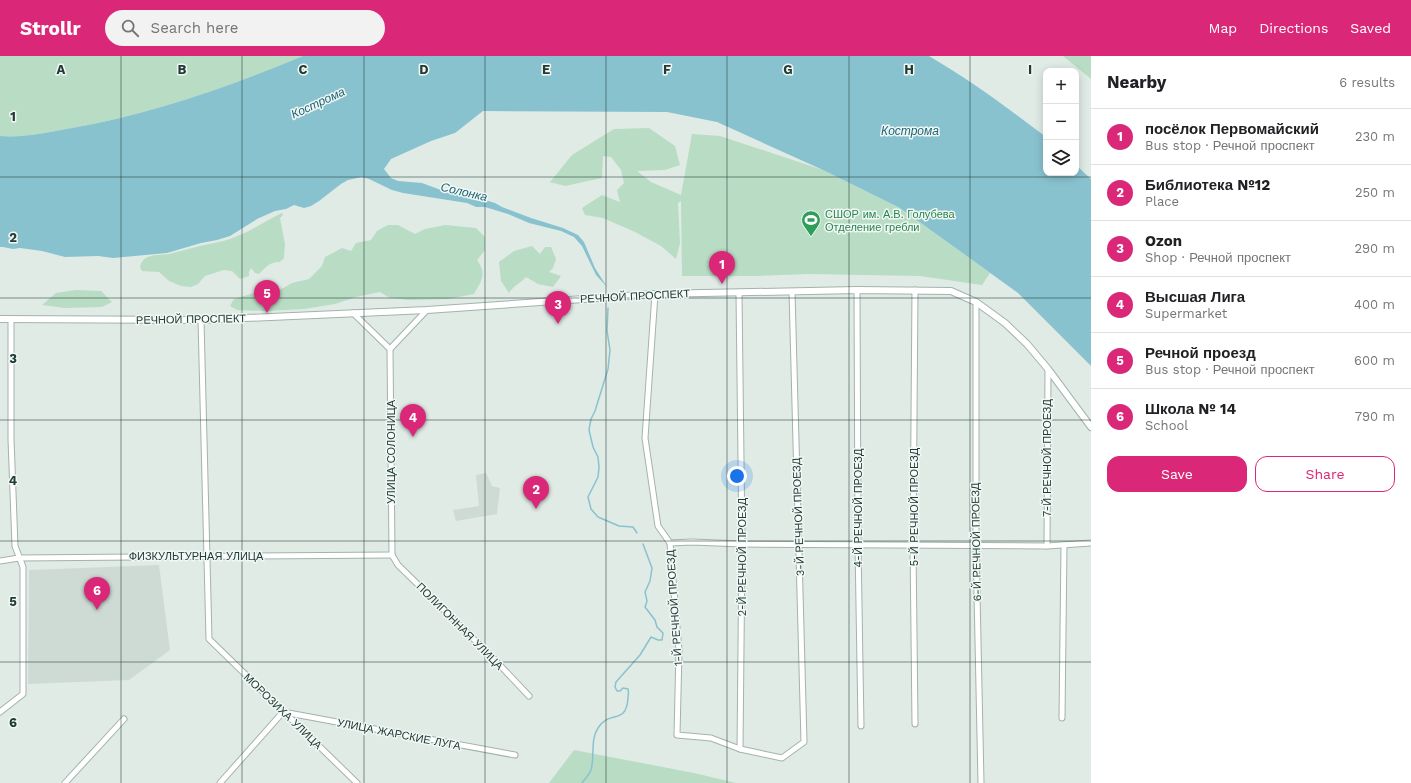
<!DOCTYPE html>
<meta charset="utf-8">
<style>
body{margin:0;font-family:"Work Sans",sans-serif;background:#f2f2f2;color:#202124}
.controls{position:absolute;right:12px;top:12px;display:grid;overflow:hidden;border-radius:8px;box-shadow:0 2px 10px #0003}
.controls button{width:36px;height:36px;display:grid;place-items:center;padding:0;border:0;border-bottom:1px solid #e0e0e0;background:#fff;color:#202124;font:20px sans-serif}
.you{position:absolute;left:737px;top:420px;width:14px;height:14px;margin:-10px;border:3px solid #fff;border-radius:50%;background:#1a73e8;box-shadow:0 0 0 6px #1a73e833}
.badge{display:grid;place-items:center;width:26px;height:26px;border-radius:50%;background:#db2777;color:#fff;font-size:13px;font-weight:700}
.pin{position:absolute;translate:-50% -33px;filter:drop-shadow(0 1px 2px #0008)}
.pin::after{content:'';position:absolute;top:21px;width:14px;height:12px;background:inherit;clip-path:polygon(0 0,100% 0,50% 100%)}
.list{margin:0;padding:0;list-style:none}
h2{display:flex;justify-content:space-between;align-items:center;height:52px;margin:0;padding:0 16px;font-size:17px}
h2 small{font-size:13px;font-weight:400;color:#757577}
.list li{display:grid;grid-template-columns:26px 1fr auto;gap:12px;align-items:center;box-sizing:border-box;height:56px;padding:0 16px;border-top:1px solid #e0e0e0}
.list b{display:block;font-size:15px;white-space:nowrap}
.list p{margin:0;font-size:13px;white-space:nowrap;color:#757577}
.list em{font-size:13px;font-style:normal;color:#757577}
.actions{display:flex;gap:8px;padding:12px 16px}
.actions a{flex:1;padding:9px 0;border:1px solid #db2777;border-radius:12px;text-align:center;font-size:14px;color:#db2777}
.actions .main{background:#db2777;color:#fff}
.icon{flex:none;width:22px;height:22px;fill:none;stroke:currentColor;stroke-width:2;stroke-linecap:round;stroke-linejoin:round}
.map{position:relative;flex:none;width:1091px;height:727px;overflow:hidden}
header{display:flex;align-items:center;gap:24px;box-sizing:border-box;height:56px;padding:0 20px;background:#db2777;color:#fff}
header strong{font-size:19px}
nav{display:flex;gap:22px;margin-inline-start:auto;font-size:14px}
.search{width:280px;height:36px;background:#f2f2f2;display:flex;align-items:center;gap:10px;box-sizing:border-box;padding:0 14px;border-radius:22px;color:#757577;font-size:15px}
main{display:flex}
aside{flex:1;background:#fff}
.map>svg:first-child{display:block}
.built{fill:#cedbd5}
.green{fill:#b9dcc4}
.water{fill:#89c2cf}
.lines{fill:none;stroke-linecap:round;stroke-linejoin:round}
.stream{stroke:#89c2cf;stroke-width:1.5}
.minor-casing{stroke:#a3b3ad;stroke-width:7}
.tertiary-casing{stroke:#a3b3ad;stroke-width:8}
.minor{stroke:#fff;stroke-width:5}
.tertiary{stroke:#fff;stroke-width:6}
.grid{fill:none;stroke:#213b35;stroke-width:1;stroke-opacity:0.55}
.labels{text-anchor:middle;stroke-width:3;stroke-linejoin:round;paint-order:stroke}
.leisure-label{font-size:11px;fill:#27864d;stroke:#f1f7f4;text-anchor:start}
.street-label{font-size:11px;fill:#213b35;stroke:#f1f7f4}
.water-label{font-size:12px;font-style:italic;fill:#1d6475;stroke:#f1f7f4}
.grid-label{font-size:13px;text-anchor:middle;font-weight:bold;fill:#213b35;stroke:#f1f7f4;stroke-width:3;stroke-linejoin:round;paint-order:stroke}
</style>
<header>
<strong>Strollr</strong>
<div class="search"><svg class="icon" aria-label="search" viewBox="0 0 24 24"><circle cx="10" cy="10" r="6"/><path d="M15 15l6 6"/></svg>Search here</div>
<nav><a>Map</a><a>Directions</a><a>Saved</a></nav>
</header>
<main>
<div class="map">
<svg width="1091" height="727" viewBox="0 0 1091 727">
<rect width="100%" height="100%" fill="#e0ebe6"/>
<g class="built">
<path d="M 486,417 L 492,430 L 500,432 L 497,458 L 456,465 L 453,454 L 479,450 L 476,419 Z"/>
<path d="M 159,509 L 170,594 L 129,624 L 28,628 L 29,514 Z"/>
</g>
<g class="green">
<path d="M 0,0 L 303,0 C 228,31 152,58 72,72 C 49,76 24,82 0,80 Z"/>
<path d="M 1063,0 L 1091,0 L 1091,23 Z"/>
<path d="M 649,72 L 675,90 L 680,109 L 665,114 L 637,115 L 651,126 L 681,139 L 692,78 L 720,80 L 823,114 L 900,152 L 990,217 L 982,229 L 920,220 L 809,218 L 757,220 L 682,220 L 681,145 L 678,147 L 680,187 L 676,203 L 661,190 L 635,176 L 603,162 L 585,159 L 582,152 L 602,139 L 620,146 L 617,134 L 624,127 L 621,114 L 611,101 L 603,100 L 602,122 L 565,130 L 550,126 L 572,99 L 614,73 Z"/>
<path d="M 282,157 L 283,159 L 280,162 L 285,188 L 284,202 L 280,206 C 269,206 266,211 259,218 L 255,217 L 251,212 L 249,216 L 249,220 L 240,223 L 232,215 L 224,214 L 205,220 L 198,228 L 191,231 L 181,230 L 169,225 L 159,216 L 142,215 L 140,211 C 144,195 160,201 173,197 C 182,195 191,192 200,190 C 212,187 224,186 235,181 C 252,175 266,164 282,157 Z"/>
<path d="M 388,169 L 398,169 L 415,178 L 425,173 L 445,169 L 476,172 L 485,181 L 485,194 L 477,204 C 487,218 482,224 474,238 L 449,243 L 409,244 L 390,242 L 380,236 L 356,241 L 335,248 L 304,253 L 267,255 L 237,254 L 230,250 L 234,243 L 254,237 L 276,236 L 292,227 L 309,223 L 322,210 L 325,201 L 342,192 L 351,195 L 356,187 L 371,184 L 377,175 Z"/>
<path d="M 532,190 L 540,198 L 545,191 L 551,191 L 556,203 L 553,212 L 549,216 L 561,220 L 553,231 L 538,228 L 526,221 C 521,227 514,229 509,237 L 501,225 L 499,206 L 514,195 Z"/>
<path d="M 76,234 L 101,235 L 112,246 L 102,251 L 65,252 L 42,249 L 56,237 Z"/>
<path d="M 574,694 L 694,717 L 736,727 L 549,727 Z"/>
</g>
<path class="water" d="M 303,0 L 929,0 C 970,24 1008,52 1046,81 L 1046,117 L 1076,117 L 1076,109 L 1091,123 L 1091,310 L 1018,237 L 900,152 L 823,114 L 717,66 L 667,56 L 483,55 L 455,77 L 431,85 L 391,103 L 384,113 L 391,122 L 398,125 L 422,127 L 449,137 L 469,139 L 495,147 L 502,151 L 531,162 L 563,172 L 578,179 L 584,186 L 595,212 L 607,231 L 596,219 L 582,190 L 574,181 L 561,175 L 529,167 L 508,158 L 485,151 L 476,151 L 467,147 L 403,137 L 392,134 L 369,123 L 362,121 L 348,124 L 341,128 L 319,145 L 311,150 L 304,152 L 294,149 L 286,153 L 275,155 L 257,163 L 230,180 L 217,184 L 201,187 L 167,197 L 113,202 L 98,200 L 65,201 L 42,195 L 20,192 L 13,193 L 3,191 L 0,191 L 0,80 C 24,82 49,76 72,72 C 152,58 228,31 303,0 Z"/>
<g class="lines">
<g class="stream">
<path d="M 608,252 L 607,275 L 610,294 L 608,313 L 595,355 L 591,363 L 589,374 L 593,391 L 598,401 L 599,411 L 598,421 L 588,441 L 591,453 L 598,461 L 619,470 L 633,471 L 637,477"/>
<path d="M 582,727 C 585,723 589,719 591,714 C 595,700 590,684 598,672 C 610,653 626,670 628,642 C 628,639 629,637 628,633 L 623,632 L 620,635 L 617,635 L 615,631 L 616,626 L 640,599 L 651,581 L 658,584 L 662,584 L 663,577 L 657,571 L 655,564 L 645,551 L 647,545 L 645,536 L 650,525 L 652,512 L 643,488"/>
</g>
<defs>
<g id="minor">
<path d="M 857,234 L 858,489 L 861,670"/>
<path d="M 915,234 L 913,489 L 915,668"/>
<path d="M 739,237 L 742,488 L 740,693"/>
<path d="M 655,238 L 645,382 L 658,470 L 670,487 L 679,595 L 677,679 L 711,682 L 740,693 L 782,702 L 804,686 L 792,236"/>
<path d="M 976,246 L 976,490 L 981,727"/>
<path d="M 353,257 L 390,293"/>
<path d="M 201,264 L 209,583 L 357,727"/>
<path d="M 390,293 L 392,499"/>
<path d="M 390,293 L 427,254"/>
<path d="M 670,487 L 692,486 L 742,488 L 1047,490 L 1091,487"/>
<path d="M 1047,490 L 1048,313"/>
<path d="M 392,499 L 398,509 L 495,604 L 529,640"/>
<path d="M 0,505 L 19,502 L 392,499"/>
<path d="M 0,656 L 23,638 L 23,511 L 15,490 L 11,383 L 11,264"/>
<path d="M 1062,662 L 1064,489"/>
<path d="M 65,727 L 124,663"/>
<path d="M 220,727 L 283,656 L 515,699"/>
</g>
<path id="tertiary" d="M 0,263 L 201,264 L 427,254 L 655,238 L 857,234 L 951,235 L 976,246 L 1005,267 L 1027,288 L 1048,313 L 1091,371"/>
</defs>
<use href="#minor" class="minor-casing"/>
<use href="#tertiary" class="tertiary-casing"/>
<use href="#minor" class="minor"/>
<use href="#tertiary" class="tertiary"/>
</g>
<path class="grid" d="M 121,0 L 121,727M 242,0 L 242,727M 364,0 L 364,727M 485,0 L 485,727M 606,0 L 606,727M 727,0 L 727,727M 849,0 L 849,727M 970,0 L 970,727M 0,121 L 1091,121M 0,242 L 1091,242M 0,364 L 1091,364M 0,485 L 1091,485M 0,606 L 1091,606"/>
<defs>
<symbol id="stadium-pin" viewBox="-11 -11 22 30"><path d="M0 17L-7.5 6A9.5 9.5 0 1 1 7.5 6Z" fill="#2e9e5b" stroke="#f1f7f4"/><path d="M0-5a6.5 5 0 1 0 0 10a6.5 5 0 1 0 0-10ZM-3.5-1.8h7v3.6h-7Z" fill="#fff"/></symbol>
</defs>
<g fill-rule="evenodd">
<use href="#stadium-pin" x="800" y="153" width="22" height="30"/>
</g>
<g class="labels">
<g class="leisure-label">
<text x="825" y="162">СШОР им. А.В. Голубева<tspan x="825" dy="13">Отделение гребли</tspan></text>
</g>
<g class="street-label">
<text transform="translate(635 240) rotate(-3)" y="4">РЕЧНОЙ ПРОСПЕКТ</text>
<text transform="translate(191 263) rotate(-1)" y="4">РЕЧНОЙ ПРОСПЕКТ</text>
<text transform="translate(391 396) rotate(-90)" y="4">УЛИЦА СОЛОНИЦА</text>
<text transform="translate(1047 402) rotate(-90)" y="4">7-Й РЕЧНОЙ ПРОЕЗД</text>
<text transform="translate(914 451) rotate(-90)" y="4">5-Й РЕЧНОЙ ПРОЕЗД</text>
<text transform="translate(858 452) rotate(-90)" y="4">4-Й РЕЧНОЙ ПРОЕЗД</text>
<text transform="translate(798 461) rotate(-92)" y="4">3-Й РЕЧНОЙ ПРОЕЗД</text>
<text transform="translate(976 486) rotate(-91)" y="4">6-Й РЕЧНОЙ ПРОЕЗД</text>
<text x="196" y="504">ФИЗКУЛЬТУРНАЯ УЛИЦА</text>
<text transform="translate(742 501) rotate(-90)" y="4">2-Й РЕЧНОЙ ПРОЕЗД</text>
<text transform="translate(674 552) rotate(-94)" y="4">1-Й РЕЧНОЙ ПРОЕЗД</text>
<text transform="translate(460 570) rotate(45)" y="4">ПОЛИГОННАЯ УЛИЦА</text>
<text transform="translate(283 655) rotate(44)" y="4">МОРОЗИХА УЛИЦА</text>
<text transform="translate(399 678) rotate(11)" y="4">УЛИЦА ЖАРСКИЕ ЛУГА</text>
</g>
<g class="water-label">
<text transform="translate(318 47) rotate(-25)" y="4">Кострома</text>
<text x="910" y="79">Кострома</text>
<text transform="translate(464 136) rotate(13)" y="4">Солонка</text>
</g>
</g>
<g class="grid-label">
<text x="61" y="18">A</text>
<text x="182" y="18">B</text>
<text x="303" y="18">C</text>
<text x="424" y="18">D</text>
<text x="546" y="18">E</text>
<text x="667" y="18">F</text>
<text x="788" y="18">G</text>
<text x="909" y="18">H</text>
<text x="1030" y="18">I</text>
<text x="13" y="65">1</text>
<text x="13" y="186">2</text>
<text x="13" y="307">3</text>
<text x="13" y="429">4</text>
<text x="13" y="550">5</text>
<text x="13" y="671">6</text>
</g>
</svg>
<div class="controls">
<button>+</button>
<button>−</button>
<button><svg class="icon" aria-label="layers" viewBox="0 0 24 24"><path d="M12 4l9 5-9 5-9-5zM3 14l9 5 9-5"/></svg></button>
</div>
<div class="you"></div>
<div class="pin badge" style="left:722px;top:228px">1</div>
<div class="pin badge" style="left:536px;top:453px">2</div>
<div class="pin badge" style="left:558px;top:268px">3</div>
<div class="pin badge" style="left:413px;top:381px">4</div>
<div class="pin badge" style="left:267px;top:257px">5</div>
<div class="pin badge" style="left:97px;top:554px">6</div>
</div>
<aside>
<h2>Nearby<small>6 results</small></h2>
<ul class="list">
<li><span class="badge">1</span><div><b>посёлок Первомайский</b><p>Bus stop · Речной проспект</p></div><em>230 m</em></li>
<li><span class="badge">2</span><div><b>Библиотека №12</b><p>Place</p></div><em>250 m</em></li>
<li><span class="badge">3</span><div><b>Ozon</b><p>Shop · Речной проспект</p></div><em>290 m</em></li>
<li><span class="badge">4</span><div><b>Высшая Лига</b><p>Supermarket</p></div><em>400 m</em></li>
<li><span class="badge">5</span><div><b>Речной проезд</b><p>Bus stop · Речной проспект</p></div><em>600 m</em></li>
<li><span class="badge">6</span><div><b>Школа № 14</b><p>School</p></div><em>790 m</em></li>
</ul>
<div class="actions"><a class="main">Save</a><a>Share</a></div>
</aside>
</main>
